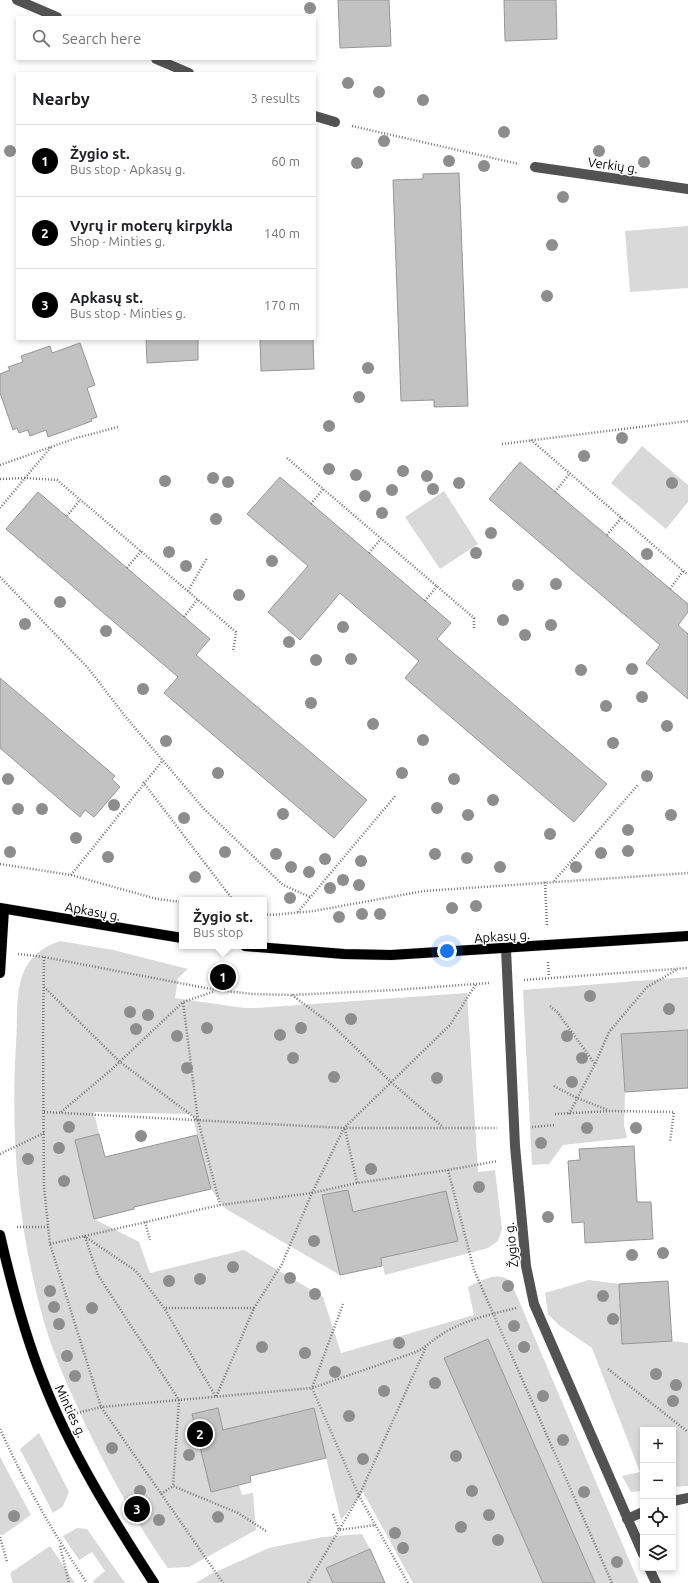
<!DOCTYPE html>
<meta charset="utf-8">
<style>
body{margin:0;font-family:Ubuntu,sans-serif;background:#f6f6f6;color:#202124}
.controls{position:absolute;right:12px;bottom:12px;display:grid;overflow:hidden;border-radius:0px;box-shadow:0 2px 6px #0003}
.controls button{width:36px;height:36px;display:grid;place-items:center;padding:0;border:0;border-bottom:1px solid #e0e0e0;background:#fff;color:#202124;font:20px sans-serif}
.you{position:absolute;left:447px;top:951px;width:14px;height:14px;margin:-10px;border:3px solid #fff;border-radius:50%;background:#1a73e8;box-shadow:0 0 0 6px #1a73e833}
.badge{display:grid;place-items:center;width:26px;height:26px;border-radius:50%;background:#000;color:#fff;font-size:13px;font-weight:700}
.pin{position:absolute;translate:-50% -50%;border:2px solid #fff;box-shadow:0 1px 4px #0006}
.popup{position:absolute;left:179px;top:897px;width:88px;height:52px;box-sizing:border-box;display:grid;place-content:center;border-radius:0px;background:#fff;filter:drop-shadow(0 1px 3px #0005);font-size:13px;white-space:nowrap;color:#757577}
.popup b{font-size:15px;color:#202124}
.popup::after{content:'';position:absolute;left:50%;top:100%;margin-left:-8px;border:8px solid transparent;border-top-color:#fff}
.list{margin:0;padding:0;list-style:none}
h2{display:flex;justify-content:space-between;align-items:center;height:52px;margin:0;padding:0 16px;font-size:17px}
h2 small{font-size:13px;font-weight:400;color:#757577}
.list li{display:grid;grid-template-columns:26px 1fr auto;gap:12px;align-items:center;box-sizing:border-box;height:72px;padding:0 16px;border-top:1px solid #e0e0e0}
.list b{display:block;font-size:15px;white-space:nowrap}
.list p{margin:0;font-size:13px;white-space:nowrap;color:#757577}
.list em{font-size:13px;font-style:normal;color:#757577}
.icon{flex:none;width:22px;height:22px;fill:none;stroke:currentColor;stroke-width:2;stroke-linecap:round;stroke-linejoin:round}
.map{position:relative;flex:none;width:688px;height:1583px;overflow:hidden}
.search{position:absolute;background:#fff;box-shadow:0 2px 6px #0003;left:16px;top:16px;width:300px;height:44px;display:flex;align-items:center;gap:10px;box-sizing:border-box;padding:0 14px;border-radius:0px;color:#757577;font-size:15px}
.panel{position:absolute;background:#fff;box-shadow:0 2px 6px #0003;left:16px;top:72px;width:300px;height:268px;border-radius:0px}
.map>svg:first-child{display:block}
.green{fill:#d9d9d9}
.building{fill:#c2c2c2;stroke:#969696}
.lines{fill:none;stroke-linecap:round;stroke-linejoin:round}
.major-casing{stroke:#dbdbdb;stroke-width:11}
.path{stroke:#747474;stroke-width:2.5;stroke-dasharray:1 2;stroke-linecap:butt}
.minor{stroke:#525252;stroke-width:10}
.major{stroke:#000;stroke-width:10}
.tree{fill:#8d8d8d}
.labels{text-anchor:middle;stroke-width:3;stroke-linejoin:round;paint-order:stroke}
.street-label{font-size:13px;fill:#000;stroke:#fff}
</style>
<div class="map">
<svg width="688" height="1583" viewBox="0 0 688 1583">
<rect width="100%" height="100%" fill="#fff"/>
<g class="green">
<path d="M 688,226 L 688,288 L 630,292 L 625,231 Z"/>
<path d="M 642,446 L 688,485 L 688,502 L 666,529 L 611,483 Z"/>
<path d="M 444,491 L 478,544 L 440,569 L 405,517 Z"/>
<path d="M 60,941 L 113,950 L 188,969 L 178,978 L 175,998 L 244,1008 L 257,1008 L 467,993 L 478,1172 L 495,1170 L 502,1229 L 498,1241 L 488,1248 L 385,1275 L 381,1258 L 457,1241 L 446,1191 L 366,1209 L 357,1228 L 348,1190 L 322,1196 L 340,1275 L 226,1209 L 211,1189 L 192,1114 L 94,1112 L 99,1134 L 75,1141 L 94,1219 L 139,1242 L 150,1273 L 244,1250 L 323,1297 L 341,1353 L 474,1315 L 468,1287 C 481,1280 500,1270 511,1282 L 639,1583 L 595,1583 L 488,1339 L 444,1358 L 543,1583 L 413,1583 L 363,1492 L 341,1520 L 314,1408 L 235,1427 L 227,1445 L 218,1408 L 192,1414 L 211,1491 L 239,1485 L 242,1495 L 253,1493 L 256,1530 L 189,1567 L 168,1568 C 136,1523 110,1475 86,1426 C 73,1397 59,1368 49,1338 C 19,1243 10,1142 16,1044 C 19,1000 10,958 60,941 Z"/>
<path d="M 688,977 L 688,1030 L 621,1034 L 625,1092 L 624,1125 L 627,1138 L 563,1145 L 549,1164 L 532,1165 L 523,990 Z"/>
<path d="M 589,1280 L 619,1284 L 622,1344 L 672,1341 L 688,1343 L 688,1486 L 673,1487 L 673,1430 L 643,1430 L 643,1491 L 631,1492 L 622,1476 L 640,1472 L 592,1348 L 560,1326 L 548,1314 L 545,1293 Z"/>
<path d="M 39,1433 L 69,1492 L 63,1506 L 53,1513 L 20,1449 Z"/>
<path d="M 0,1457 L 31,1515 L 3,1535 L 0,1535 Z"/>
<path d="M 77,1528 L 87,1529 L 125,1583 L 94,1583 L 93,1581 L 105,1571 L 92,1552 L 79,1560 L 63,1536 Z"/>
<path d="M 362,1534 L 370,1549 L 326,1568 L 333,1583 L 196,1583 L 209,1575 L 269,1548 L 323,1537 Z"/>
<path d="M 50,1546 L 75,1583 L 13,1583 L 10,1573 Z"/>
</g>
<g class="building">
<path d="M 338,0 L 389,0 L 391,46 L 340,48 Z"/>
<path d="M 504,0 L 556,0 L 557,39 L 505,41 Z"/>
<path d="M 459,173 L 468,406 L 434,407 L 434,400 L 401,401 L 393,180 L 423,179 L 423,174 Z"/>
<path d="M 146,339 L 198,339 L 198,360 L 147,363 Z"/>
<path d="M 260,339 L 313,339 L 314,369 L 261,371 Z"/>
<path d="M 80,343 L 95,385 L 87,388 L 97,417 L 91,419 L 92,421 L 48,437 L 46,430 L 30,436 L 28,430 L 19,433 L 17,428 L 13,430 L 0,393 L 0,374 L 10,370 L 8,367 L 23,362 L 21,356 L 50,346 L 52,353 Z"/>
<path d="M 520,462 L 688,604 L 688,612 L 678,625 L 688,634 L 688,699 L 646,663 L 660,645 L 489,499 Z"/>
<path d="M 280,477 L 451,623 L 437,639 L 607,784 L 574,822 L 405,678 L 419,661 L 340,593 L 300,640 L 268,612 L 308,566 L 247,514 Z"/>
<path d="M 38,492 L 210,639 L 196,655 L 367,800 L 334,838 L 164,693 L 178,677 L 6,529 Z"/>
<path d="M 0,678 L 115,776 L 112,779 L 120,787 L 94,817 L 85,810 L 80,817 L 0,748 Z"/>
<path d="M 688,1030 L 688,1088 L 625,1092 L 621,1034 Z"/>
<path d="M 99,1134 L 105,1157 L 197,1135 L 211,1189 L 134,1207 L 134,1209 L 94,1219 L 75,1140 Z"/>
<path d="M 634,1146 L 637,1202 L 651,1202 L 653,1239 L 585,1243 L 584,1222 L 572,1223 L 568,1161 L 580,1160 L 579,1149 Z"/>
<path d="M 348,1190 L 353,1212 L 446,1191 L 458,1241 L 381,1258 L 382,1266 L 340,1275 L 322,1195 Z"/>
<path d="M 668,1281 L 672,1341 L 622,1344 L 619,1284 Z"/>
<path d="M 488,1339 L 595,1583 L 543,1583 L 444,1358 Z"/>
<path d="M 218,1408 L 223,1430 L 314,1408 L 326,1458 L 250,1476 L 251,1482 L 211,1492 L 192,1414 Z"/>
<path d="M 370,1549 L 385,1583 L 333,1583 L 326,1568 Z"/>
</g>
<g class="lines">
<defs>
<g id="major">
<path d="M 0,908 L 182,938"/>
<path d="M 245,946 L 344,954 L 391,955 L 688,936"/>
<path d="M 0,973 L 4,909"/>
<path d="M 0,1235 C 11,1283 24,1332 42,1378 C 70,1451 112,1518 154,1583"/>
</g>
</defs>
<use href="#major" class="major-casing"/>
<g class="path">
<path d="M 352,126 L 519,164"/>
<path d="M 531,440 L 688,575"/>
<path d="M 502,444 L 688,421"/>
<path d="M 287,458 L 474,618 L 474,630"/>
<path d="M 0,465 L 76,438 L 118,427"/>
<path d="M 0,479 L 25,478 L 57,480 L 236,632 L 233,652"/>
<path d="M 555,492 L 570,473"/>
<path d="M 311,504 L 323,489"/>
<path d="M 0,508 L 51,447"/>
<path d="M 67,516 L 80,500"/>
<path d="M 607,535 L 621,518"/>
<path d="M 369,553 L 381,539"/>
<path d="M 127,568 L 141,551"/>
<path d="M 0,577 L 88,668 L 125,716 L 204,809 L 283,885 L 310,897"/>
<path d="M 670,589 L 683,571"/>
<path d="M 188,591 L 207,558"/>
<path d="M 425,601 L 437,586"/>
<path d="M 184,617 L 198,599"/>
<path d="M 143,782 L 233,900"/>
<path d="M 0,864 L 71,875 L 157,899 L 182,902"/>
<path d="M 71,875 L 163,760"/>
<path d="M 554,881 L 638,785"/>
<path d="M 545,882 L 547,927"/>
<path d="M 298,912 L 396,795"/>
<path d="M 264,914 L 271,915 L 314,911 L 424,891 L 688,873"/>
<path d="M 18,954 L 44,957 L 216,990 L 253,994 L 291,995 L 395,990 L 489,983"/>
<path d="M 44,957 L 43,1039 L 44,1187 L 50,1244 L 101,1407 L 223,1583"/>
<path d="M 548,962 L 549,977"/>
<path d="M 524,980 L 688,968"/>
<path d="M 44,987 L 120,1062 L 198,1120 L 183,1002"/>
<path d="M 292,995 L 332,1025 L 392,1083 L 443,1127"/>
<path d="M 550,1006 L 558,1013 L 595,1064"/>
<path d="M 554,1086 L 577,1098 L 608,1110"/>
<path d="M 44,1112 L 344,1128 L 497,1128"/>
<path d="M 61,1112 L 111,1070 L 183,1002 L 215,991"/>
<path d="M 555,1114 L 610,1111 L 674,1112 L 670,1142"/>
<path d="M 569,1114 L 595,1064 L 609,1032 L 647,987 L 678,969"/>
<path d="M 198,1120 L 220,1205"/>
<path d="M 532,1127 L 555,1125"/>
<path d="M 345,1129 L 357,1183 L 448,1170 L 498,1161"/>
<path d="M 0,1154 L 44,1133"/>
<path d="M 448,1170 L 474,1270 L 612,1583"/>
<path d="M 145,1222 L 150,1240"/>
<path d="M 17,1227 L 48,1227"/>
<path d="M 84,1236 L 136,1271 L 164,1308 L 216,1397 L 254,1308 L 164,1308"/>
<path d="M 85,1237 L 98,1275 L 179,1400 L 173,1486"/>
<path d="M 50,1244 L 220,1205 L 312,1193 L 357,1183"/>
<path d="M 343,1304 L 312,1388 L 359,1496 L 408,1583"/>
<path d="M 254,1308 L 282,1264 L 312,1193 L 344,1128 L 450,1025 L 476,984"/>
<path d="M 608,1369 L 688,1432"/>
<path d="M 77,1413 L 101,1407 L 312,1388 L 416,1352 C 428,1346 436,1337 447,1331 C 469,1319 492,1314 516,1308"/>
<path d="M 0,1429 C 25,1484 53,1533 87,1583"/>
<path d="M 161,1494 L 173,1486 L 238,1513 L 266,1531"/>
<path d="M 333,1514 L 339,1530 L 376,1525"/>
<path d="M 0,1537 L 7,1562"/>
<path d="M 60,1546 L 69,1583"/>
<path d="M 308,1583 L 359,1496 L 426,1347"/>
</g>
<g class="minor">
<path d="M 17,0 L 57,17"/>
<path d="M 156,59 L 189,73"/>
<path d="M 315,116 L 335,122"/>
<path d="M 535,167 L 688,189"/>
<path d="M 506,949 L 515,1146 L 526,1266 L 534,1304 L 643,1554"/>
<path d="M 673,1501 L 688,1498"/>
<path d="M 627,1519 L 643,1512"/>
<path d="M 649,1568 L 656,1583"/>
</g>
<use href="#major" class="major"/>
</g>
<g class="tree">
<circle cx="310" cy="8" r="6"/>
<circle cx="348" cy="83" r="6"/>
<circle cx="379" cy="92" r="6"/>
<circle cx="423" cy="100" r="6"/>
<circle cx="504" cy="132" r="6"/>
<circle cx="384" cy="141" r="6"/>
<circle cx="10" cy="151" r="6"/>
<circle cx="599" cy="151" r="6"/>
<circle cx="449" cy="161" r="6"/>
<circle cx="644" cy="162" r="6"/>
<circle cx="357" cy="163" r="6"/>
<circle cx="484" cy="166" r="6"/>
<circle cx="563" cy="197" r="6"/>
<circle cx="552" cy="245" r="6"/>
<circle cx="547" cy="296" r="6"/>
<circle cx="368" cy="368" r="6"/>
<circle cx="359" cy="397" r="6"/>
<circle cx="329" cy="426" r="6"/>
<circle cx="622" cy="438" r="6"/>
<circle cx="584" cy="456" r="6"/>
<circle cx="329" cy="469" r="6"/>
<circle cx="403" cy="471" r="6"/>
<circle cx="356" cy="475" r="6"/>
<circle cx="427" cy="476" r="6"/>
<circle cx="213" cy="478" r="6"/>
<circle cx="165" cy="481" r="6"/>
<circle cx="228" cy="482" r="6"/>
<circle cx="459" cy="483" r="6"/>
<circle cx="672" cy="483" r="6"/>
<circle cx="433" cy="489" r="6"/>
<circle cx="392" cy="490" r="6"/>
<circle cx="365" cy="496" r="6"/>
<circle cx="382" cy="513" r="6"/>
<circle cx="216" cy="519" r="6"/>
<circle cx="491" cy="533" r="6"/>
<circle cx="169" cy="552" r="6"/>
<circle cx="476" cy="553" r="6"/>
<circle cx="647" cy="554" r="6"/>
<circle cx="272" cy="561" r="6"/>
<circle cx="186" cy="566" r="6"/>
<circle cx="556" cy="584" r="6"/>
<circle cx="518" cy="585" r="6"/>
<circle cx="239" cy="595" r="6"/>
<circle cx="60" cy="602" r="6"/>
<circle cx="503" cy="620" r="6"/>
<circle cx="25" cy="624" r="6"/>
<circle cx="551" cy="625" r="6"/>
<circle cx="343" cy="627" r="6"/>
<circle cx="106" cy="631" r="6"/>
<circle cx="525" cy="635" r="6"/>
<circle cx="289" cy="642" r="6"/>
<circle cx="351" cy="659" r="6"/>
<circle cx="316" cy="660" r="6"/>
<circle cx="632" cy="669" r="6"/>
<circle cx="581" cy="670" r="6"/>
<circle cx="143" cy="689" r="6"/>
<circle cx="642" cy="697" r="6"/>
<circle cx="311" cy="703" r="6"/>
<circle cx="606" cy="706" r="6"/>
<circle cx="373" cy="724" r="6"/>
<circle cx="667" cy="726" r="6"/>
<circle cx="423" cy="740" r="6"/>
<circle cx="166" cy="741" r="6"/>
<circle cx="613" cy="743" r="6"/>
<circle cx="218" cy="773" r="6"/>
<circle cx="402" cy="773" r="6"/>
<circle cx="647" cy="776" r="6"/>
<circle cx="8" cy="779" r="6"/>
<circle cx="454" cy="779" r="6"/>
<circle cx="493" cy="800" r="6"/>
<circle cx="114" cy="805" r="6"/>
<circle cx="437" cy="808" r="6"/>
<circle cx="18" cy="809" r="6"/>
<circle cx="42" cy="809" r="6"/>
<circle cx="283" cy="814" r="6"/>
<circle cx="468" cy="815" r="6"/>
<circle cx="671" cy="815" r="6"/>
<circle cx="184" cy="818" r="6"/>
<circle cx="628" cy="830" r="6"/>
<circle cx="550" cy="834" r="6"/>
<circle cx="76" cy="838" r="6"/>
<circle cx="628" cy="851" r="6"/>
<circle cx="10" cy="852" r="6"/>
<circle cx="225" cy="852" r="6"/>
<circle cx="601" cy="853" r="6"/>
<circle cx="276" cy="854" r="6"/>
<circle cx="435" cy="854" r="6"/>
<circle cx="108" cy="857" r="6"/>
<circle cx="467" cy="858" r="6"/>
<circle cx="325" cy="859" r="6"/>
<circle cx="361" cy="861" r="6"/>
<circle cx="291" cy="867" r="6"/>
<circle cx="500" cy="867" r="6"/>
<circle cx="576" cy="867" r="6"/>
<circle cx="309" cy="872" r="6"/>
<circle cx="195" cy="877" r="6"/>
<circle cx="343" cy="880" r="6"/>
<circle cx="359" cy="885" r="6"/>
<circle cx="330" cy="888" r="6"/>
<circle cx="290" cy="898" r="6"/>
<circle cx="476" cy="906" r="6"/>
<circle cx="452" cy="908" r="6"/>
<circle cx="362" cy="914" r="6"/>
<circle cx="380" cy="914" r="6"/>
<circle cx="339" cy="917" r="6"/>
<circle cx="590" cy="996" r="6"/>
<circle cx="669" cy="1009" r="6"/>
<circle cx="130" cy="1012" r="6"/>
<circle cx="148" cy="1015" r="6"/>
<circle cx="351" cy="1019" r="6"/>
<circle cx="207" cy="1028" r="6"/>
<circle cx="301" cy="1028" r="6"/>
<circle cx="136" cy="1029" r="6"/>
<circle cx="280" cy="1035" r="6"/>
<circle cx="177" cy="1036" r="6"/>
<circle cx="567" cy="1036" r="6"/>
<circle cx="293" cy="1058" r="6"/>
<circle cx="582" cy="1058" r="6"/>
<circle cx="187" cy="1068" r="6"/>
<circle cx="334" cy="1077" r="6"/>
<circle cx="437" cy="1078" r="6"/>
<circle cx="572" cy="1082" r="6"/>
<circle cx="69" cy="1127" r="6"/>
<circle cx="587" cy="1128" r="6"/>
<circle cx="636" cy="1128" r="6"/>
<circle cx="141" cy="1136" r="6"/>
<circle cx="541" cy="1143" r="6"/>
<circle cx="59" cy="1148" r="6"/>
<circle cx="28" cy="1159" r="6"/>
<circle cx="371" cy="1169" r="6"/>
<circle cx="64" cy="1181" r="6"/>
<circle cx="479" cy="1187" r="6"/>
<circle cx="548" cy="1217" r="6"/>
<circle cx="314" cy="1241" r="6"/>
<circle cx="663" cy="1253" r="6"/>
<circle cx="632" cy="1255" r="6"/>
<circle cx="233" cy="1267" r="6"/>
<circle cx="290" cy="1278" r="6"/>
<circle cx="200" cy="1279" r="6"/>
<circle cx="169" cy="1281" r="6"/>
<circle cx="508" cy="1286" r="6"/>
<circle cx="50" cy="1291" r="6"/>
<circle cx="315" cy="1294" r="6"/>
<circle cx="603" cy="1296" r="6"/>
<circle cx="54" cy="1307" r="6"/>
<circle cx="92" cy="1308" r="6"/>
<circle cx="613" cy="1319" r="6"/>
<circle cx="59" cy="1324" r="6"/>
<circle cx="514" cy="1326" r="6"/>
<circle cx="399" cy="1343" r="6"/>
<circle cx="262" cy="1347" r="6"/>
<circle cx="524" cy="1347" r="6"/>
<circle cx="305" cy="1353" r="6"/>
<circle cx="67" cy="1356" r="6"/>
<circle cx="335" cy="1372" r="6"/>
<circle cx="656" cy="1374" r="6"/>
<circle cx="75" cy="1376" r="6"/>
<circle cx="435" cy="1383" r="6"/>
<circle cx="676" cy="1385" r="6"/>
<circle cx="384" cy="1391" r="6"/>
<circle cx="543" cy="1396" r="6"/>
<circle cx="673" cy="1401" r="6"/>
<circle cx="349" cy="1416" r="6"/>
<circle cx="563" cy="1440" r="6"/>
<circle cx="112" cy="1448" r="6"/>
<circle cx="189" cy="1455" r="6"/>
<circle cx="456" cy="1456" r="6"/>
<circle cx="363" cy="1459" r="6"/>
<circle cx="140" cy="1491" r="6"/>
<circle cx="472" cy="1491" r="6"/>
<circle cx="584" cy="1492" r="6"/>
<circle cx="489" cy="1515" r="6"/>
<circle cx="14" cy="1516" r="6"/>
<circle cx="218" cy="1517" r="6"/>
<circle cx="159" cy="1520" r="6"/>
<circle cx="461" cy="1527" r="6"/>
<circle cx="395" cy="1533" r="6"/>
<circle cx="498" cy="1540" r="6"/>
<circle cx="403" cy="1548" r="6"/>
<circle cx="617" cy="1562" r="6"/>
</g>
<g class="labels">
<g class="street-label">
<text transform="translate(613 165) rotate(8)" y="5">Verkių g.</text>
<text transform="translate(93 911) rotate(10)" y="5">Apkasų g.</text>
<text transform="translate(502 936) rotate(-4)" y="5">Apkasų g.</text>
<text transform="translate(511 1245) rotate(-96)" y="5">Žygio g.</text>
<text transform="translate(71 1411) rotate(65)" y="5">Minties g.</text>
</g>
</g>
</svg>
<div class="controls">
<button>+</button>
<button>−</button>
<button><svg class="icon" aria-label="locate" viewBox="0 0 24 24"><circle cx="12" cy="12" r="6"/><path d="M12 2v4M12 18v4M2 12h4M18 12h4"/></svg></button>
<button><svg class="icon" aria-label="layers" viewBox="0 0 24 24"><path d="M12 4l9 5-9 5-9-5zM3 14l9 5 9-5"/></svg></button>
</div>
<div class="you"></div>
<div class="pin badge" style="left:223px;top:977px">1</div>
<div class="popup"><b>Žygio st.</b>Bus stop</div>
<div class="pin badge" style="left:200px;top:1434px">2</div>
<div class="pin badge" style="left:137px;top:1509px">3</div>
<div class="search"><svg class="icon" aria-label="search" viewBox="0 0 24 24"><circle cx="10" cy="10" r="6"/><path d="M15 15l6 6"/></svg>Search here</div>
<section class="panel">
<h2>Nearby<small>3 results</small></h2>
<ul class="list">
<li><span class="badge">1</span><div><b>Žygio st.</b><p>Bus stop · Apkasų g.</p></div><em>60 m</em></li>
<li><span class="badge">2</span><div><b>Vyrų ir moterų kirpykla</b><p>Shop · Minties g.</p></div><em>140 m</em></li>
<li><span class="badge">3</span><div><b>Apkasų st.</b><p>Bus stop · Minties g.</p></div><em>170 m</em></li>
</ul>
</section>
</div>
